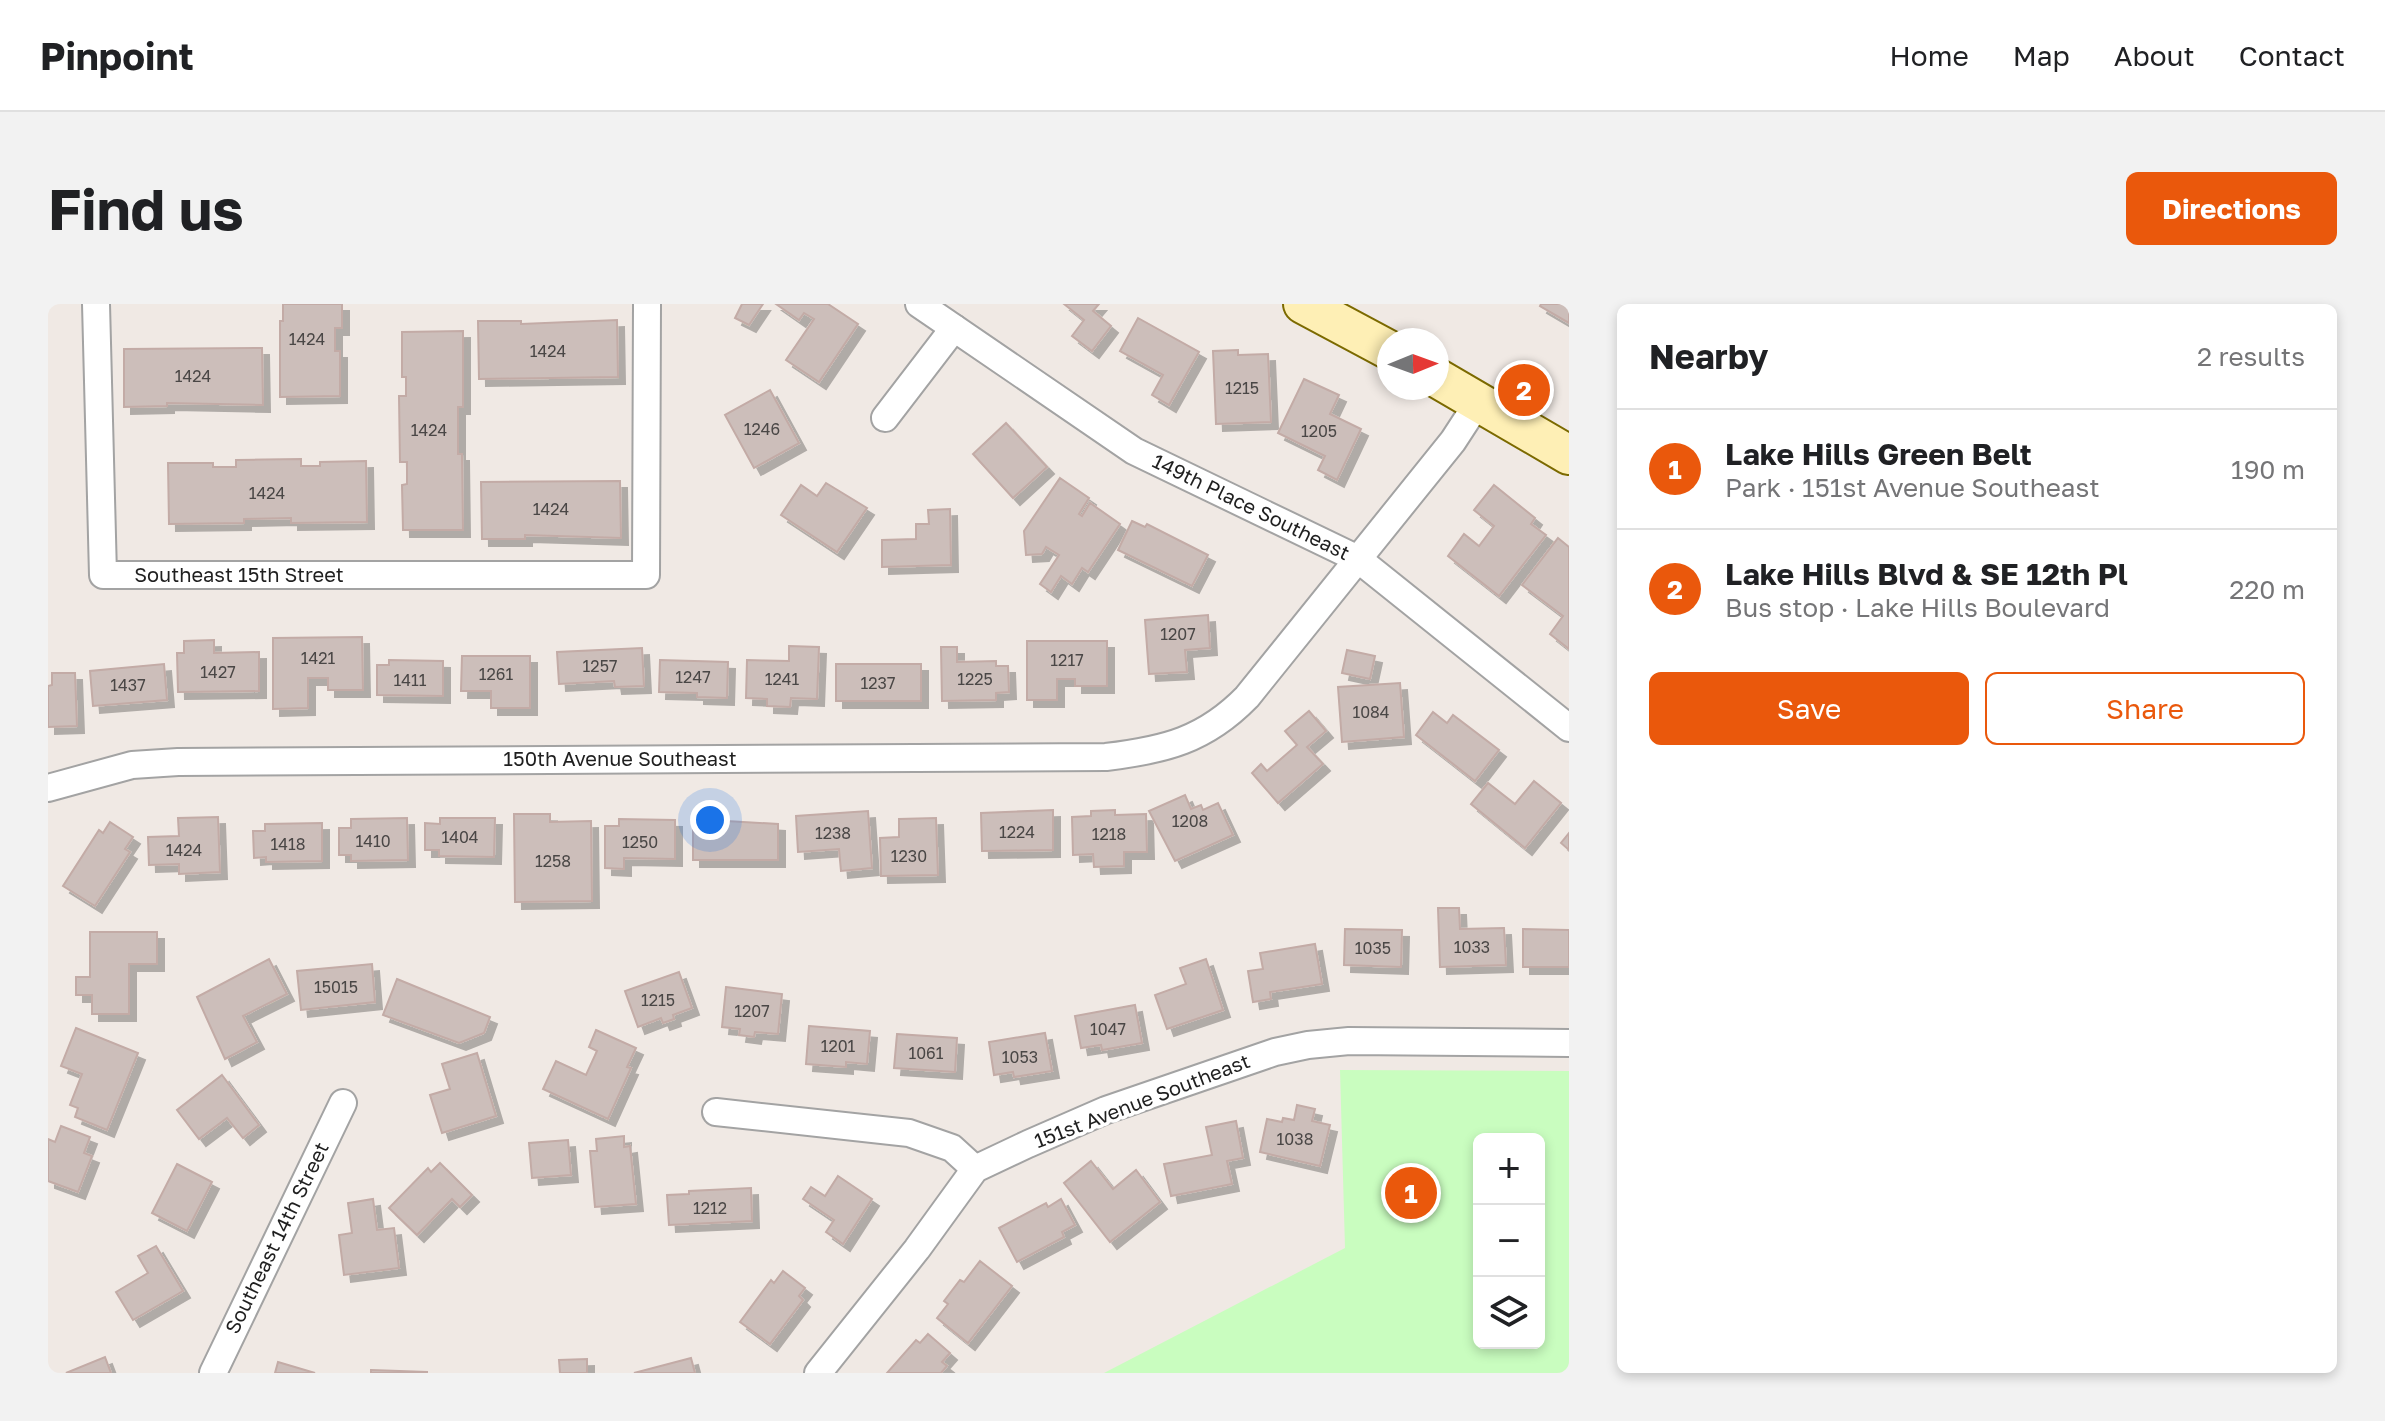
<!DOCTYPE html>
<meta charset="utf-8">
<style>
body{margin:0;font-family:"Golos Text",sans-serif;background:#f2f2f2;color:#202124}
.controls{position:absolute;right:24px;bottom:24px;display:grid;overflow:hidden;border-radius:12px;box-shadow:0 4px 12px #0003}
.controls button{width:72px;height:72px;display:grid;place-items:center;padding:0;border:0;border-bottom:2px solid #e0e0e0;background:#fff;color:#202124;font:40px sans-serif}
.compass{position:absolute;left:1329px;top:24px;width:72px;height:72px;border-radius:50%;background:#fff;box-shadow:0 4px 12px #0003;rotate:89deg}
.you{position:absolute;left:662px;top:516px;width:28px;height:28px;margin:-20px;border:6px solid #fff;border-radius:50%;background:#1a73e8;box-shadow:0 0 0 12px #1a73e833}
.badge{display:grid;place-items:center;width:52px;height:52px;border-radius:50%;background:#ea580c;color:#fff;font-size:26px;font-weight:700}
.pin{position:absolute;translate:-50% -50%;border:4px solid #fff;box-shadow:0 2px 8px #0006}
.list{margin:0;padding:0;list-style:none}
h2{display:flex;justify-content:space-between;align-items:center;height:104px;margin:0;padding:0 32px;font-size:34px}
h2 small{font-size:26px;font-weight:400;color:#757577}
.list li{display:grid;grid-template-columns:52px 1fr auto;gap:24px;align-items:center;box-sizing:border-box;height:120px;padding:0 32px;border-top:2px solid #e0e0e0}
.list b{display:block;font-size:30px;white-space:nowrap}
.list p{margin:0;font-size:26px;white-space:nowrap;color:#757577}
.list em{font-size:26px;font-style:normal;color:#757577}
.actions{display:flex;gap:16px;padding:24px 32px}
.actions a{flex:1;padding:18px 0;border:2px solid #ea580c;border-radius:12px;text-align:center;font-size:28px;color:#ea580c}
.actions .main{background:#ea580c;color:#fff}
.icon{flex:none;width:44px;height:44px;fill:none;stroke:currentColor;stroke-width:2;stroke-linecap:round;stroke-linejoin:round}
.map{position:relative;flex:none;width:1521px;height:1069px;overflow:hidden;border-radius:12px}
header{display:flex;align-items:center;gap:48px;box-sizing:border-box;height:112px;padding:0 40px;background:#fff;border-bottom:2px solid #e0e0e0}
header strong{font-size:38px}
nav{display:flex;gap:44px;margin-inline-start:auto;font-size:28px}
.intro{display:flex;align-items:center;justify-content:space-between;box-sizing:border-box;height:192px;padding:0 48px}
h1{margin:0;font-size:56px}
.button{padding:20px 36px;border-radius:12px;background:#ea580c;color:#fff;font-size:28px;font-weight:700}
main{display:flex;gap:48px;padding:0 48px}
aside{flex:1;background:#fff;border-radius:12px;box-shadow:0 4px 12px #0003}
.map>svg:first-child{display:block}
.park{fill:#c9fdbf;fill-rule:evenodd}
.building{fill:#ccbeba;stroke:#c3aba6;stroke-width:2;filter:url(#shadow)}
.lines{fill:none;stroke-linecap:round;stroke-linejoin:round}
.street-casing{stroke:#a3a3a3;stroke-width:30}
.secondary-casing{stroke:#7c6a00;stroke-width:42}
.street{stroke:#fff;stroke-width:26}
.secondary{stroke:#feefb5;stroke-width:38}
.labels{text-anchor:middle;stroke-width:7;stroke-linejoin:round;paint-order:stroke}
.number-label{font-size:16px;fill:#4a4746}
.street-label{font-size:20px;fill:#1f1f1f;stroke:#fff}
</style>
<header>
<strong>Pinpoint</strong>
<nav><a>Home</a><a>Map</a><a>About</a><a>Contact</a></nav>
</header>
<div class="intro"><h1>Find us</h1><a class="button">Directions</a></div>
<main>
<div class="map">
<svg width="1521" height="1069" viewBox="0 0 1521 1069">
<defs>
<filter id="shadow"><feDropShadow dx="7" dy="7" stdDeviation="0" flood-color="#0004"/></filter>
</defs>
<rect width="100%" height="100%" fill="#f0e9e4"/>
<path class="park" d="M 1292,766 L 1521,767 L 1521,1069 L 1056,1069 L 1297,944 ZM 1431,835 L 1491,835 L 1491,1039 L 1431,1039 Z"/>
<g class="building">
<path d="M 235,0 L 294,0 L 294,24 L 287,24 L 287,47 L 292,47 L 292,92 L 232,93 L 232,17 L 235,17 Z"/>
<path d="M 694,0 L 715,0 L 701,21 L 687,14 Z"/>
<path d="M 728,0 L 780,0 L 810,20 L 771,78 L 738,56 L 766,15 L 756,9 L 751,16 Z"/>
<path d="M 1016,0 L 1051,0 L 1045,7 L 1063,22 L 1044,47 L 1024,32 L 1036,16 Z"/>
<path d="M 1493,0 L 1521,0 L 1521,19 L 1492,2 Z"/>
<path d="M 1090,14 L 1151,48 L 1121,101 L 1104,91 L 1115,71 L 1072,47 Z"/>
<path d="M 569,16 L 570,73 L 431,75 L 430,17 L 473,17 L 473,20 Z"/>
<path d="M 415,27 L 415,103 L 410,103 L 410,150 L 414,150 L 415,226 L 355,226 L 354,181 L 359,180 L 359,158 L 352,158 L 351,92 L 358,92 L 358,73 L 354,73 L 354,28 Z"/>
<path d="M 214,44 L 215,101 L 119,99 L 119,102 L 76,103 L 76,45 Z"/>
<path d="M 1190,46 L 1190,51 L 1220,50 L 1223,118 L 1168,120 L 1165,47 Z"/>
<path d="M 1256,75 L 1291,91 L 1282,110 L 1313,125 L 1289,176 L 1270,166 L 1277,152 L 1230,129 Z"/>
<path d="M 722,86 L 751,139 L 706,164 L 677,111 Z"/>
<path d="M 958,119 L 999,163 L 965,194 L 925,150 Z"/>
<path d="M 253,155 L 253,162 L 272,162 L 272,158 L 318,157 L 319,218 L 243,219 L 243,214 L 196,215 L 196,219 L 121,220 L 120,159 L 165,159 L 165,163 L 188,163 L 188,156 Z"/>
<path d="M 1012,174 L 1041,194 L 1031,210 L 1034,212 L 1042,199 L 1072,220 L 1040,268 L 1034,264 L 1024,280 L 1013,272 L 1003,288 L 992,280 L 1011,251 L 998,243 L 994,250 L 978,251 L 976,227 Z"/>
<path d="M 572,177 L 573,234 L 477,231 L 477,235 L 434,235 L 433,178 Z"/>
<path d="M 778,179 L 819,204 L 789,248 L 733,211 L 753,181 L 769,192 Z"/>
<path d="M 1446,181 L 1487,214 L 1483,220 L 1498,231 L 1451,292 L 1400,252 L 1416,230 L 1431,242 L 1446,222 L 1426,206 Z"/>
<path d="M 902,205 L 903,261 L 834,263 L 834,236 L 868,235 L 868,220 L 881,220 L 880,206 Z"/>
<path d="M 1084,217 L 1097,223 L 1099,220 L 1160,251 L 1144,282 L 1070,246 Z"/>
<path d="M 1510,234 L 1521,243 L 1521,345 L 1502,330 L 1515,312 L 1474,281 Z"/>
<path d="M 1160,311 L 1162,344 L 1137,346 L 1139,368 L 1101,370 L 1097,316 Z"/>
<path d="M 314,333 L 315,386 L 280,386 L 280,374 L 260,374 L 260,404 L 225,405 L 225,334 Z"/>
<path d="M 166,336 L 166,349 L 211,348 L 211,387 L 130,388 L 129,349 L 136,349 L 136,337 Z"/>
<path d="M 979,337 L 1059,337 L 1059,382 L 1027,382 L 1027,375 L 1009,375 L 1009,396 L 979,396 Z"/>
<path d="M 741,342 L 771,343 L 769,395 L 743,394 L 742,403 L 719,402 L 719,395 L 698,394 L 699,356 L 741,357 Z"/>
<path d="M 893,343 L 909,343 L 909,358 L 948,357 L 948,362 L 960,362 L 961,388 L 948,389 L 948,396 L 894,397 Z"/>
<path d="M 594,344 L 596,382 L 567,383 L 566,377 L 511,380 L 509,348 Z"/>
<path d="M 1299,346 L 1327,352 L 1322,375 L 1294,369 Z"/>
<path d="M 414,352 L 482,352 L 482,404 L 443,404 L 443,387 L 413,387 Z"/>
<path d="M 341,356 L 395,357 L 395,392 L 329,391 L 329,361 L 341,361 Z"/>
<path d="M 612,356 L 680,358 L 679,394 L 649,393 L 649,389 L 611,388 Z"/>
<path d="M 116,360 L 119,396 L 45,402 L 42,367 Z"/>
<rect x="788" y="360" width="85" height="37"/>
<path d="M 4,369 L 27,369 L 29,422 L 0,423 L 0,382 L 4,381 Z"/>
<path d="M 1352,379 L 1356,433 L 1294,438 L 1290,383 Z"/>
<path d="M 1261,407 L 1278,427 L 1259,443 L 1275,460 L 1230,499 L 1204,469 L 1213,460 L 1219,467 L 1249,441 L 1237,427 Z"/>
<path d="M 1385,408 L 1399,419 L 1405,411 L 1451,446 L 1427,477 L 1368,431 Z"/>
<path d="M 1486,477 L 1513,499 L 1477,544 L 1423,500 L 1440,479 L 1467,500 Z"/>
<path d="M 1137,491 L 1143,505 L 1153,501 L 1155,506 L 1170,499 L 1185,531 L 1127,557 L 1101,507 Z"/>
<path d="M 1005,506 L 1005,546 L 934,547 L 933,509 Z"/>
<path d="M 1067,506 L 1067,511 L 1098,510 L 1099,548 L 1076,548 L 1076,562 L 1046,563 L 1045,550 L 1025,551 L 1024,513 L 1043,512 L 1043,507 Z"/>
<path d="M 820,507 L 824,564 L 793,567 L 791,545 L 750,548 L 748,512 Z"/>
<path d="M 466,510 L 502,510 L 502,518 L 543,517 L 544,597 L 467,598 Z"/>
<path d="M 170,513 L 172,568 L 131,570 L 131,560 L 101,561 L 100,533 L 131,532 L 130,514 Z"/>
<path d="M 359,514 L 360,556 L 303,557 L 303,551 L 291,551 L 291,524 L 303,524 L 303,515 Z"/>
<path d="M 392,514 L 447,514 L 446,553 L 391,552 L 391,546 L 377,546 L 377,519 L 392,520 Z"/>
<path d="M 888,514 L 890,571 L 833,572 L 832,534 L 851,533 L 851,515 Z"/>
<path d="M 571,515 L 627,516 L 627,555 L 576,554 L 576,565 L 557,564 L 557,522 L 571,522 Z"/>
<path d="M 645,515 L 730,520 L 730,556 L 645,556 Z"/>
<path d="M 62,518 L 85,533 L 77,545 L 82,548 L 47,602 L 15,582 L 51,526 L 55,529 Z"/>
<path d="M 274,519 L 274,557 L 218,558 L 218,553 L 206,554 L 205,527 L 217,527 L 217,520 Z"/>
<path d="M 1521,529 L 1521,546 L 1513,539 Z"/>
<path d="M 1390,604 L 1411,604 L 1412,625 L 1456,624 L 1458,661 L 1392,663 Z"/>
<path d="M 1297,625 L 1354,626 L 1353,663 L 1296,661 Z"/>
<path d="M 1475,625 L 1521,626 L 1521,663 L 1475,663 Z"/>
<path d="M 42,628 L 109,628 L 109,660 L 81,660 L 81,710 L 44,710 L 44,691 L 28,691 L 28,673 L 42,673 Z"/>
<path d="M 1267,640 L 1274,680 L 1222,688 L 1223,695 L 1205,698 L 1200,667 L 1215,665 L 1212,649 Z"/>
<path d="M 221,655 L 239,690 L 195,712 L 209,738 L 177,755 L 149,693 Z"/>
<path d="M 1158,655 L 1175,706 L 1119,725 L 1107,691 L 1138,680 L 1132,664 Z"/>
<path d="M 324,660 L 327,698 L 253,706 L 249,667 Z"/>
<path d="M 631,668 L 644,704 L 625,711 L 626,715 L 615,719 L 613,714 L 590,723 L 577,687 Z"/>
<path d="M 349,675 L 442,713 L 436,729 L 411,739 L 335,711 Z"/>
<path d="M 678,683 L 734,690 L 730,730 L 707,728 L 706,733 L 691,731 L 692,725 L 674,723 Z"/>
<path d="M 1087,701 L 1094,739 L 1054,746 L 1053,741 L 1033,744 L 1027,712 Z"/>
<path d="M 761,722 L 822,727 L 819,760 L 798,758 L 798,763 L 758,760 Z"/>
<path d="M 28,724 L 90,749 L 59,826 L 27,813 L 30,804 L 22,801 L 34,770 L 13,762 Z"/>
<path d="M 548,726 L 588,744 L 579,763 L 583,764 L 560,815 L 495,785 L 508,757 L 538,771 L 549,747 L 541,743 Z"/>
<path d="M 997,729 L 1004,767 L 966,773 L 965,768 L 946,771 L 941,738 Z"/>
<path d="M 849,730 L 909,734 L 907,768 L 846,764 Z"/>
<path d="M 429,749 L 448,812 L 394,829 L 382,791 L 402,785 L 394,760 Z"/>
<path d="M 174,771 L 211,821 L 195,834 L 179,814 L 151,835 L 129,806 Z"/>
<path d="M 1249,801 L 1267,805 L 1264,817 L 1282,821 L 1272,862 L 1212,848 L 1219,815 L 1234,818 L 1235,814 L 1246,816 Z"/>
<path d="M 1188,817 L 1195,854 L 1179,857 L 1184,880 L 1123,892 L 1116,860 L 1164,851 L 1158,823 Z"/>
<path d="M 13,822 L 42,833 L 36,849 L 44,852 L 30,888 L 0,877 L 0,835 L 7,838 Z"/>
<path d="M 576,832 L 576,843 L 582,842 L 588,900 L 547,903 L 542,847 L 549,847 L 548,835 Z"/>
<path d="M 520,836 L 523,871 L 484,874 L 481,839 Z"/>
<path d="M 1043,857 L 1065,885 L 1088,866 L 1112,898 L 1062,938 L 1016,879 Z"/>
<path d="M 392,859 L 424,891 L 412,903 L 404,895 L 369,931 L 341,904 L 380,864 L 383,868 Z"/>
<path d="M 129,860 L 164,878 L 139,927 L 104,909 Z"/>
<path d="M 790,872 L 824,895 L 795,940 L 778,928 L 786,916 L 755,895 L 763,883 L 777,892 Z"/>
<path d="M 703,884 L 704,917 L 621,921 L 619,891 L 641,890 L 641,887 Z"/>
<path d="M 325,895 L 329,926 L 346,924 L 351,964 L 296,971 L 291,931 L 304,929 L 300,899 Z"/>
<path d="M 1013,895 L 1027,921 L 1014,928 L 1016,933 L 969,958 L 951,924 L 998,899 L 1000,903 Z"/>
<path d="M 108,942 L 135,987 L 85,1016 L 68,988 L 100,969 L 90,952 Z"/>
<path d="M 932,957 L 964,982 L 920,1039 L 889,1014 L 900,1000 L 896,997 L 912,976 L 916,978 Z"/>
<path d="M 735,967 L 757,984 L 751,992 L 755,996 L 722,1040 L 692,1018 L 723,976 L 726,979 Z"/>
<path d="M 880,1030 L 902,1049 L 894,1058 L 899,1062 L 893,1069 L 839,1069 L 868,1036 L 872,1039 Z"/>
<path d="M 57,1053 L 63,1069 L 18,1069 Z"/>
<path d="M 643,1054 L 647,1069 L 586,1069 Z"/>
<path d="M 539,1055 L 539,1069 L 512,1069 L 511,1056 Z"/>
<path d="M 230,1058 L 267,1069 L 227,1069 Z"/>
<path d="M 323,1066 L 379,1068 L 379,1069 L 323,1069 Z"/>
</g>
<g class="lines">
<defs>
<g id="street">
<path d="M 48,0 L 55,271 L 598,271 L 599,0"/>
<path d="M 871,0 L 1086,147 L 1310,255 L 1521,424"/>
<path d="M 837,114 L 906,24"/>
<path d="M 0,484 L 84,461 L 130,458 L 1058,453 C 1117,446 1157,436 1199,393 L 1405,137 L 1431,97"/>
<path d="M 668,808 L 861,829 L 904,844 L 927,865"/>
<path d="M 165,1069 L 295,799"/>
<path d="M 770,1069 L 869,945 L 927,865 L 980,840 L 1058,806 L 1227,748 L 1260,741 L 1301,737 L 1521,739"/>
</g>
<g id="secondary">
<path d="M 1255,0 L 1341,46"/>
<path d="M 1389,74 L 1521,151"/>
</g>
</defs>
<use href="#street" class="street-casing"/>
<use href="#secondary" class="secondary-casing"/>
<use href="#street" class="street"/>
<use href="#secondary" class="secondary"/>
</g>
<g class="labels">
<g class="number-label">
<text x="259" y="41">1424</text>
<text x="500" y="53">1424</text>
<text x="145" y="78">1424</text>
<text x="1194" y="90">1215</text>
<text x="714" y="131">1246</text>
<text x="381" y="132">1424</text>
<text x="1271" y="133">1205</text>
<text x="219" y="195">1424</text>
<text x="503" y="211">1424</text>
<text x="1130" y="336">1207</text>
<text x="270" y="360">1421</text>
<text x="1019" y="362">1217</text>
<text x="552" y="368">1257</text>
<text x="170" y="374">1427</text>
<text x="448" y="376">1261</text>
<text x="645" y="379">1247</text>
<text x="734" y="381">1241</text>
<text x="927" y="381">1225</text>
<text x="362" y="382">1411</text>
<text x="830" y="385">1237</text>
<text x="80" y="387">1437</text>
<text x="1323" y="414">1084</text>
<text x="1142" y="523">1208</text>
<text x="969" y="534">1224</text>
<text x="785" y="535">1238</text>
<text x="1061" y="536">1218</text>
<text x="412" y="539">1404</text>
<text x="325" y="543">1410</text>
<text x="592" y="544">1250</text>
<text x="240" y="546">1418</text>
<text x="136" y="552">1424</text>
<text x="861" y="558">1230</text>
<text x="505" y="563">1258</text>
<text x="1424" y="649">1033</text>
<text x="1325" y="650">1035</text>
<text x="288" y="689">15015</text>
<text x="610" y="702">1215</text>
<text x="704" y="713">1207</text>
<text x="1060" y="731">1047</text>
<text x="790" y="748">1201</text>
<text x="878" y="755">1061</text>
<text x="972" y="759">1053</text>
<text x="1247" y="841">1038</text>
<text x="662" y="910">1212</text>
</g>
<g class="street-label">
<text transform="translate(1203 203) rotate(26)" y="7">149th Place Southeast</text>
<text x="191" y="278">Southeast 15th Street</text>
<text x="572" y="462">150th Avenue Southeast</text>
<text transform="translate(1094 797) rotate(-21)" y="7">151st Avenue Southeast</text>
<text transform="translate(229 934) rotate(-64)" y="7">Southeast 14th Street</text>
</g>
</g>
</svg>
<div class="controls">
<button>+</button>
<button>−</button>
<button><svg class="icon" aria-label="layers" viewBox="0 0 24 24"><path d="M12 4l9 5-9 5-9-5zM3 14l9 5 9-5"/></svg></button>
</div>
<svg class="compass" viewBox="-18 -18 36 36"><path d="M0-13l5 13h-10z" fill="#e53935"/><path d="M0 13l5-13h-10z" fill="#757577"/></svg>
<div class="you"></div>
<div class="pin badge" style="left:1363px;top:889px">1</div>
<div class="pin badge" style="left:1476px;top:86px">2</div>
</div>
<aside>
<h2>Nearby<small>2 results</small></h2>
<ul class="list">
<li><span class="badge">1</span><div><b>Lake Hills Green Belt</b><p>Park · 151st Avenue Southeast</p></div><em>190 m</em></li>
<li><span class="badge">2</span><div><b>Lake Hills Blvd &amp; SE 12th Pl</b><p>Bus stop · Lake Hills Boulevard</p></div><em>220 m</em></li>
</ul>
<div class="actions"><a class="main">Save</a><a>Share</a></div>
</aside>
</main>
